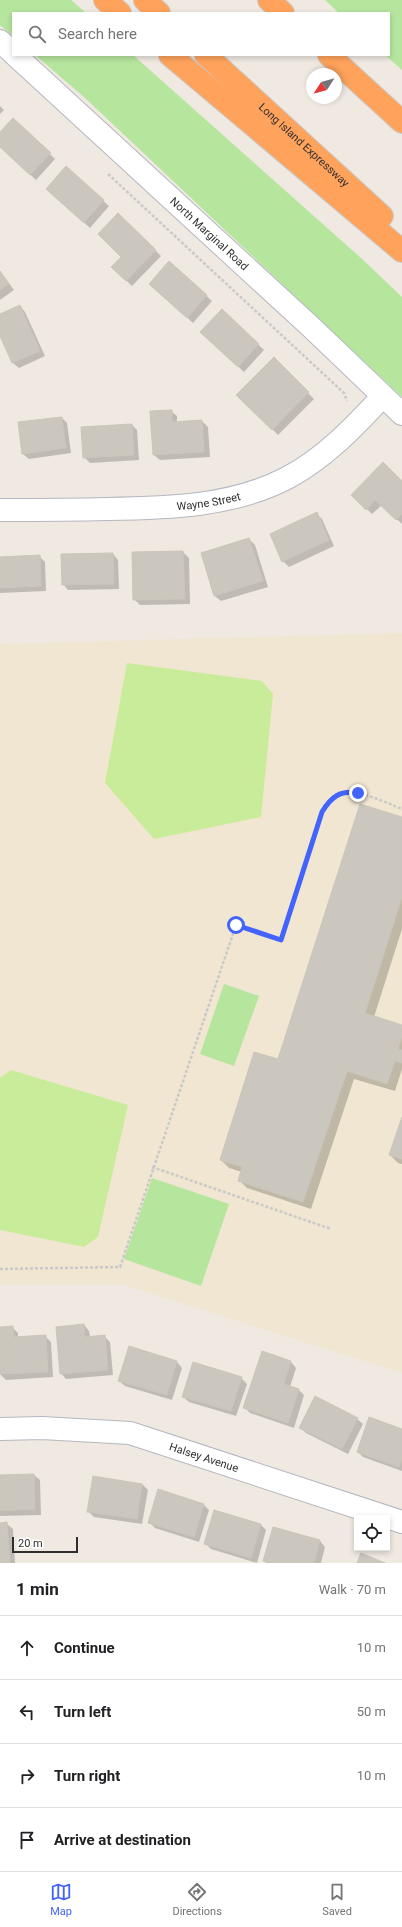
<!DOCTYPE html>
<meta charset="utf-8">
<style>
body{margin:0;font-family:Roboto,sans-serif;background:#f2f2f2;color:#202124}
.controls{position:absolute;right:12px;bottom:12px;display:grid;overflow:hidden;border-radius:0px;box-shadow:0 2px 6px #0003}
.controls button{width:36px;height:36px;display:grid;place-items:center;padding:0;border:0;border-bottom:1px solid #e0e0e0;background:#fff;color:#202124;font:20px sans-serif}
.compass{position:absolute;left:306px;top:68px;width:36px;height:36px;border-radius:50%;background:#fff;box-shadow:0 2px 6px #0003;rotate:234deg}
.scale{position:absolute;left:12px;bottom:10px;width:66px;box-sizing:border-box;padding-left:4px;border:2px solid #2e2e2e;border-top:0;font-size:11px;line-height:14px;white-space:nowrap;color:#2e2e2e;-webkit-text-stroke:3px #fff;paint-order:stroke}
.stop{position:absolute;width:12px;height:12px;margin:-9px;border:3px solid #4264fb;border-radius:50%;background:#fff}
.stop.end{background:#4264fb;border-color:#fff;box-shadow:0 1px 4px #0008}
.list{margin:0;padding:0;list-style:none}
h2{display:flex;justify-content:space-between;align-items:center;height:52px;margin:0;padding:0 16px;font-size:17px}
h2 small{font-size:13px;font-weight:400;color:#757577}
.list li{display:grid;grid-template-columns:26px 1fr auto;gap:12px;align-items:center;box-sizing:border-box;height:64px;padding:0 16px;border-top:1px solid #e0e0e0}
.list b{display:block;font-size:15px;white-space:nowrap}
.list em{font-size:13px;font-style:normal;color:#757577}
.icon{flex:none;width:22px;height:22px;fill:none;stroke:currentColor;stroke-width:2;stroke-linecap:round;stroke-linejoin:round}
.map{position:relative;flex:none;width:402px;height:1563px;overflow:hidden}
.search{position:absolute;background:#fff;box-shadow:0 2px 6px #0003;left:12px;right:12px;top:12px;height:44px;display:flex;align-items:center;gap:10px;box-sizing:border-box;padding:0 14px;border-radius:0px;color:#757577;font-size:15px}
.sheet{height:308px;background:#fff}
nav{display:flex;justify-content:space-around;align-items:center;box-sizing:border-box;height:56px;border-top:1px solid #e0e0e0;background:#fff;font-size:11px;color:#757577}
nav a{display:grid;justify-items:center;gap:2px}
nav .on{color:#4264fb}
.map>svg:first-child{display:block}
.education{fill:#f0e6d1}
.green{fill:#b6e59e}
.pitch{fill:#c9ec9a}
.shadow{fill:#0003}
.building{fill:#cbc7bf;stroke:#cbc5ba}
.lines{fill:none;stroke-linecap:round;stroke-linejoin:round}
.street-casing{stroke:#b4b7c1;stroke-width:24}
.secondary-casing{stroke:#b4b7c1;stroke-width:24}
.highway-casing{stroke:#c9c9c9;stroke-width:24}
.path{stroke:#c9c9c9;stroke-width:2.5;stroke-dasharray:3 2;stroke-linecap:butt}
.street{stroke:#fff;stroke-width:22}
.secondary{stroke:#fff;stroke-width:22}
.highway{stroke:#ffa35c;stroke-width:22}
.route{stroke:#4264fb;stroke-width:5}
.labels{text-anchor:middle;stroke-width:3;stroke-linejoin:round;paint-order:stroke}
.street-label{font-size:11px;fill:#2e2e2e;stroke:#fff}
</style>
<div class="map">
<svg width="402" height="1563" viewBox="0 0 402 1563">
<rect width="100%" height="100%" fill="#efe9e1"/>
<path class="education" d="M 402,633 L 402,1373 L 124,1285 L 0,1285 L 0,644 Z"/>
<g class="green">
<path d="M 0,0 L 71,0 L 86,13 L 13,13 L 13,36 L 0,25 Z"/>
<path d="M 325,0 L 402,0 L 402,70 L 385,55 L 389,55 L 389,13 L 339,13 Z"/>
<path d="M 35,55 L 133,55 L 361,258 L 402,297 L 402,397 L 84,97 Z"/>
<path d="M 224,984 L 259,996 L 234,1066 L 200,1054 Z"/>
<path d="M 152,1178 L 229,1204 L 201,1286 L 124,1259 Z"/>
</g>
<g class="pitch">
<path d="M 127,663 L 262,681 L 273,694 L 261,817 L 154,839 L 105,783 Z"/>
<path d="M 11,1070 L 128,1105 L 98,1237 L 84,1247 L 0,1230 L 0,1078 Z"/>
</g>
<g class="shadow">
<path d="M 0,106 L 4,110 L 0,114 Z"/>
<path d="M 13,119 L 55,159 L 36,180 L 0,146 L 0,133 Z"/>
<path d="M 66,167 L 109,206 L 90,228 L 53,194 Z"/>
<path d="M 118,214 L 161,256 L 132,286 L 112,267 L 122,257 Z"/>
<path d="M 169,262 L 212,301 L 193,323 L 156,289 Z"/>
<path d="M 0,271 L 14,290 L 0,300 Z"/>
<path d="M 20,306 L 25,312 L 45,356 L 19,368 L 13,363 L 0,333 L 0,315 Z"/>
<path d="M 222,310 L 264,350 L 244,372 L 207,338 Z"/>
<path d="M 274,359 L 314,399 L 278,435 L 238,395 Z"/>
<path d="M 171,411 L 177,416 L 177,423 L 202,421 L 208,427 L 210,457 L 160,460 L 154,455 Z"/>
<path d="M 62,418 L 67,423 L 71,453 L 29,459 L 23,454 Z"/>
<path d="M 132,425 L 137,430 L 139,460 L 90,463 L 84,457 Z"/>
<path d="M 402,482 L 402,524 L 382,505 L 372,514 L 352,495 Z"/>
<path d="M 316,514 L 322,519 L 334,546 L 289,567 L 283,561 Z"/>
<path d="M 249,539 L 255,545 L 268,587 L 221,601 L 215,596 Z"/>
<path d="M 183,552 L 189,558 L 190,604 L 140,605 L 134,599 Z"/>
<path d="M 113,554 L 118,560 L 119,589 L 68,590 L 63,584 Z"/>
<path d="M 39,556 L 45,562 L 46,591 L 0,593 L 0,558 Z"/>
<path d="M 402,818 L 402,929 L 374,1017 L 402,1026 L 402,1069 L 395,1091 L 354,1079 L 311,1209 L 247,1188 L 239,1180 L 242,1172 L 229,1168 L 221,1160 L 279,1060 Z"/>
<path d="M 402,1120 L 402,1164 L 398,1163 L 390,1155 Z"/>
<path d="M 84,1325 L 89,1331 L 90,1337 L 104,1336 L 110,1342 L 113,1375 L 66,1379 L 61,1373 Z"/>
<path d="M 12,1327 L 18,1333 L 18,1338 L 45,1336 L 51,1342 L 53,1377 L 6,1380 L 0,1374 L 0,1328 Z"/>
<path d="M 177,1362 L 182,1368 L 172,1400 L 125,1386 L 119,1381 Z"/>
<path d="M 291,1362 L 296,1368 L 290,1387 L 299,1390 L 304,1395 L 294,1428 L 250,1413 L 245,1408 Z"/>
<path d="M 241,1378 L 247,1384 L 236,1416 L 189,1402 L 183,1397 Z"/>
<path d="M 357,1419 L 363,1424 L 348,1454 L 306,1433 L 300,1427 Z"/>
<path d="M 402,1430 L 402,1471 L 363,1457 L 358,1452 Z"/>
<path d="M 34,1475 L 40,1480 L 41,1515 L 0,1516 L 0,1476 Z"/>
<path d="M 142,1484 L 148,1490 L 142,1524 L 94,1517 L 88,1511 Z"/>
<path d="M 204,1505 L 209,1510 L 199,1542 L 155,1528 L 149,1522 Z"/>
<path d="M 0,1524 L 7,1524 L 13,1529 L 15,1563 L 0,1563 Z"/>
<path d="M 261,1525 L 266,1530 L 257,1563 L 211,1549 L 206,1544 Z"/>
<path d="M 320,1541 L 325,1547 L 321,1563 L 267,1563 L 264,1561 Z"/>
</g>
<g class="building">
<path d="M 13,118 L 51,153 L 30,175 L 0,147 L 0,132 Z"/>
<path d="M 66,166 L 104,200 L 84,223 L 46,189 Z"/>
<path d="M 118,213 L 156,250 L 126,281 L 111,267 L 121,257 L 98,234 Z"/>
<path d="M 169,261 L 207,295 L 187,318 L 149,284 Z"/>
<path d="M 0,271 L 9,284 L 0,290 Z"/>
<path d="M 20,305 L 40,351 L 12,363 L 0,336 L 0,314 Z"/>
<path d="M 222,309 L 259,344 L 238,367 L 200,332 Z"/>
<path d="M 274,357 L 309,392 L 272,430 L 236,395 Z"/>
<path d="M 172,410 L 172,422 L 202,420 L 204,452 L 153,455 L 150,411 Z"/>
<path d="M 62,417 L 66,448 L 22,454 L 18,422 Z"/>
<path d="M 132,424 L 134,455 L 83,458 L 81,427 Z"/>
<path d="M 383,462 L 402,481 L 402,514 L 396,520 L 375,500 L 366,510 L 351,495 Z"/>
<path d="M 317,512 L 329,540 L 282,562 L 270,534 Z"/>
<path d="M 249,538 L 263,581 L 214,596 L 201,553 Z"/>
<path d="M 183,551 L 185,599 L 133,600 L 132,552 Z"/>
<path d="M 113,553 L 114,584 L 62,585 L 61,554 Z"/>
<path d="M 40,555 L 41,586 L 0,588 L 0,557 Z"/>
<path d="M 360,804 L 402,817 L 402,897 L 365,1013 L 402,1025 L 402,1036 L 398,1049 L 402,1050 L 402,1063 L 395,1061 L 387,1084 L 347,1071 L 303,1202 L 238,1181 L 242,1167 L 220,1160 L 254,1052 L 278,1059 Z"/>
<path d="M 402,1117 L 402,1159 L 389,1155 Z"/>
<path d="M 84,1324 L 85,1337 L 105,1335 L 108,1370 L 60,1374 L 56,1327 Z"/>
<path d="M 13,1326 L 14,1337 L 46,1335 L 48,1372 L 0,1374 L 0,1327 Z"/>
<path d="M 129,1346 L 177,1361 L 167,1395 L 118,1381 Z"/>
<path d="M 262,1351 L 291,1361 L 284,1384 L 299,1389 L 288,1423 L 243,1408 Z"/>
<path d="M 193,1362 L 242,1377 L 231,1411 L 182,1397 Z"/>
<path d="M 315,1396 L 358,1418 L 342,1449 L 299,1428 Z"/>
<path d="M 369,1417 L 402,1429 L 402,1458 L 399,1467 L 357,1452 Z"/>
<path d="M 34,1474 L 35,1509 L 0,1511 L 0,1475 Z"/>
<path d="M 93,1476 L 142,1484 L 137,1519 L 87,1512 Z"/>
<path d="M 158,1489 L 204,1504 L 194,1537 L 148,1523 Z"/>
<path d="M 214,1510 L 261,1524 L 251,1558 L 204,1544 Z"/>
<path d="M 7,1522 L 10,1563 L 0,1563 L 0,1523 Z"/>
<path d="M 273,1527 L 320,1540 L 314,1563 L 270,1563 L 263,1561 Z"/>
<path d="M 361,1553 L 385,1563 L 357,1563 Z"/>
</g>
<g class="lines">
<defs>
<g id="street">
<path id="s1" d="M 0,510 C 35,510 71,510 106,509 C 167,508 231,507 287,478 C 325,458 354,427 383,396"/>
<path id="s2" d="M 0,1429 L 42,1428 L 130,1433 L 402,1522"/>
</g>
<g id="secondary">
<path d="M 0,41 L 13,53"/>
<path id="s3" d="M 15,55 L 311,327 L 402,414"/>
</g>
<g id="highway">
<path d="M 105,0 L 120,13"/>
<path d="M 145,0 L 159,13"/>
<path d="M 269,0 L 283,13"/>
<path d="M 170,55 L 402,251"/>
<path id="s4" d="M 206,55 L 382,216"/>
<path d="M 329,55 L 402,122"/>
</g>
</defs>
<use href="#street" class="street-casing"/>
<use href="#secondary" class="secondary-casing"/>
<use href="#highway" class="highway-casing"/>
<g class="path">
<path d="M 108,174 L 344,393 L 347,401"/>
<path d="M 152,1167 L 331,1229"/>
<path d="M 0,1269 L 120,1267 L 236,925 L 281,940 L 322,812 C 326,805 330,799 336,795 C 350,785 387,803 402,809"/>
</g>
<use href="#street" class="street"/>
<use href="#secondary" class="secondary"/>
<use href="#highway" class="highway"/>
</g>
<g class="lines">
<path class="route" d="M 236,925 L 281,940 L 322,812 C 331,797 340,790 358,793"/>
</g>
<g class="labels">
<g class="street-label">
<text dy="4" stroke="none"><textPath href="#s4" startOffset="133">Long Island Expressway</textPath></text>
<text dy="4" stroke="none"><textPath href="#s3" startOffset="264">North Marginal Road</textPath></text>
<text dy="4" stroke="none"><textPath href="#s1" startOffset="209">Wayne Street</textPath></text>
<text dy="4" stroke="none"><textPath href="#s2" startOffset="208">Halsey Avenue</textPath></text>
</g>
</g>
</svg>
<div class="controls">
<button><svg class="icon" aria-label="locate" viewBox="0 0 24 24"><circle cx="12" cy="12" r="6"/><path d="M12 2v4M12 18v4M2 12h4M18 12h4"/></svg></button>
</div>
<svg class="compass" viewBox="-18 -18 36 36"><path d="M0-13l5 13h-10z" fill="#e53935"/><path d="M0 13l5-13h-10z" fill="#757577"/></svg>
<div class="scale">20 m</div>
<div class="stop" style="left:236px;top:925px"></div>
<div class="stop end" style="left:358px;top:793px"></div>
<div class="search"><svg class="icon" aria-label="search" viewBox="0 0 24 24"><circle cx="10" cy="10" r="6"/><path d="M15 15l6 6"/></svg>Search here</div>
</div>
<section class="sheet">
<h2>1 min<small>Walk · 70 m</small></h2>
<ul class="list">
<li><svg class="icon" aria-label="ahead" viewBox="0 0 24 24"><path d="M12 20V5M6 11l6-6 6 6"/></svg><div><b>Continue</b></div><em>10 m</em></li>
<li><svg class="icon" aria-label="left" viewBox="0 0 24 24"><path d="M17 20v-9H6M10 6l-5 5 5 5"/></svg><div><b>Turn left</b></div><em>50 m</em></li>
<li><svg class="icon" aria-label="right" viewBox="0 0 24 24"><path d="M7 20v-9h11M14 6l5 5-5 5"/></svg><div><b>Turn right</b></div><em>10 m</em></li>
<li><svg class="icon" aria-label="arrive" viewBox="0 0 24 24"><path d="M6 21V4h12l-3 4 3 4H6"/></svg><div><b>Arrive at destination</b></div></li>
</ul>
</section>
<nav>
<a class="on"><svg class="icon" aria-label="map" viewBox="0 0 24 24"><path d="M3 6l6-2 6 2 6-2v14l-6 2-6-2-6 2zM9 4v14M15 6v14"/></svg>Map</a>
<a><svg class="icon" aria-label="directions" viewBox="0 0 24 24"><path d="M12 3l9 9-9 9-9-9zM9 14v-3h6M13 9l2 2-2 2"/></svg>Directions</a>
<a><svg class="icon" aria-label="saved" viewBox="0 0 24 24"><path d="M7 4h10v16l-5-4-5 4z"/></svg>Saved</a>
</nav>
